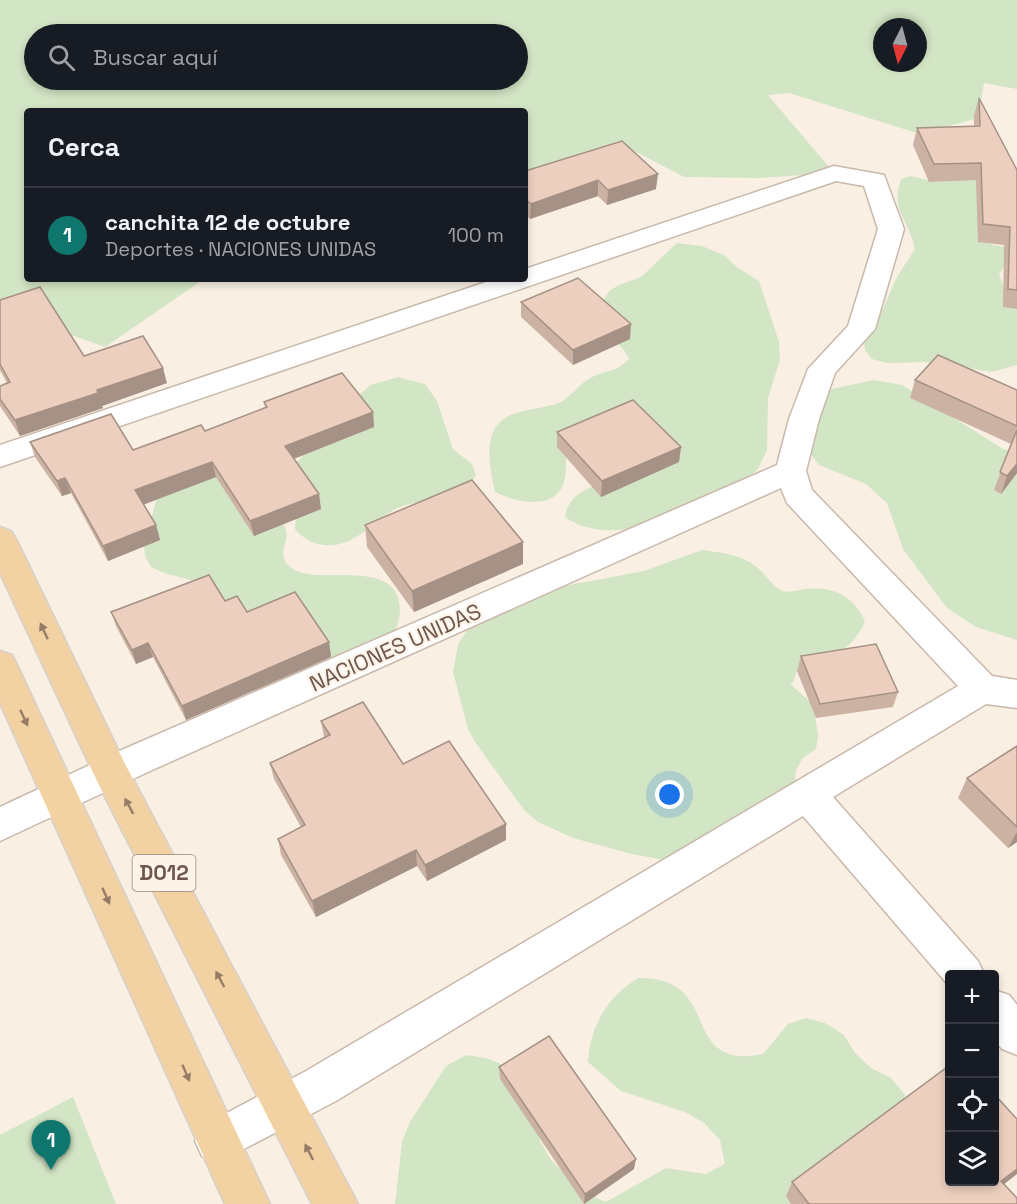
<!DOCTYPE html>
<html lang="es">
<meta charset="utf-8">
<style>
body{margin:0;font-family:"Space Grotesk",sans-serif;background:#242831;color:#f1f3f6}
.controls{position:absolute;right:18px;bottom:18px;display:grid;overflow:hidden;border-radius:6px;box-shadow:0 3px 9px #0003}
.controls button{width:54px;height:54px;display:grid;place-items:center;padding:0;border:0;border-bottom:2px solid #363941;background:#171b24;color:#f1f3f6;font:30px sans-serif}
.compass{position:absolute;left:873px;top:18px;width:54px;height:54px;border-radius:50%;background:#171b24;box-shadow:0 3px 9px #0003;rotate:186deg}
.you{position:absolute;left:670px;top:795px;width:21px;height:21px;margin:-15px;border:4px solid #fff;border-radius:50%;background:#1a73e8;box-shadow:0 0 0 9px #1a73e833}
.badge{display:grid;place-items:center;width:39px;height:39px;border-radius:50%;background:#0f766e;color:#fff;font-size:20px;font-weight:700}
.pin{position:absolute;translate:-50% -50px;filter:drop-shadow(0 2px 3px #0008)}
.pin::after{content:'';position:absolute;top:32px;width:21px;height:18px;background:inherit;clip-path:polygon(0 0,100% 0,50% 100%)}
.list{margin:0;padding:0;list-style:none}
h2{display:flex;justify-content:space-between;align-items:center;height:78px;margin:0;padding:0 24px;font-size:26px}
h2 small{font-size:20px;font-weight:400;color:#9ea1a6}
.list li{display:grid;grid-template-columns:39px 1fr auto;gap:18px;align-items:center;box-sizing:border-box;height:96px;padding:0 24px;border-top:2px solid #363941}
.list b{display:block;font-size:22px;white-space:nowrap}
.list p{margin:0;font-size:20px;white-space:nowrap;color:#9ea1a6}
.list em{font-size:20px;font-style:normal;color:#9ea1a6}
.icon{flex:none;width:33px;height:33px;fill:none;stroke:currentColor;stroke-width:2;stroke-linecap:round;stroke-linejoin:round}
.map{position:relative;flex:none;width:1017px;height:1204px;overflow:hidden}
.search{position:absolute;background:#171b24;box-shadow:0 3px 9px #0003;left:24px;top:24px;width:504px;height:66px;display:flex;align-items:center;gap:15px;box-sizing:border-box;padding:0 21px;border-radius:33px;color:#9ea1a6;font-size:22px}
.panel{position:absolute;background:#171b24;box-shadow:0 3px 9px #0003;left:24px;top:108px;width:504px;height:174px;border-radius:6px}
.map>svg:first-child{display:block}
.green{fill:#d2e5c4;fill-rule:evenodd}
.lines{fill:none;stroke-linecap:round;stroke-linejoin:round}
.minor-casing{stroke:#c9b8ab;stroke-width:3}
.major-casing{stroke:#d7d0cd;stroke-width:3}
.minor{fill:#fff;fill-rule:evenodd}
.major{fill:#f2d2a2;fill-rule:evenodd}
.wall{fill:#cbb2a3}
.shaded-wall{fill:#a59185}
.building{fill:#eccfbe;stroke:#a59185;stroke-width:1.5}
.oneway{fill:#967c66}
.labels{text-anchor:middle;stroke-width:4.5;stroke-linejoin:round;paint-order:stroke}
.shield{fill:#fdf4e9;stroke:#9a867b;stroke-width:1.5}
.shield-label{font-size:21px;font-weight:bold;fill:#6f574c}
.street-label{font-size:22px;fill:#6f574c;stroke:#fdf4e9}
</style>
<div class="map">
<svg width="1017" height="1204" viewBox="0 0 1017 1204">
<rect width="100%" height="100%" fill="#f9f0e3"/>
<g class="green">
<path d="M 0,0 L 1017,0 L 1017,89 L 984,83 L 978,118 L 920,134 L 789,93 L 768,95 L 834,173 L 758,178 L 684,177 L 625,146 L 525,185 L 525,111 L 27,111 L 27,279 L 204,279 L 105,347 L 35,322 L 0,330 ZM 882,27 L 918,27 L 918,63 L 882,63 ZM 34,34 L 518,34 L 518,80 L 34,80 Z"/>
<path d="M 911,176 L 935,182 L 971,179 L 996,180 L 983,226 L 977,232 C 984,247 1002,246 1017,248 L 999,274 L 1008,298 L 1017,306 L 1017,365 L 992,372 L 932,362 L 887,363 L 872,359 L 865,350 L 864,341 L 868,333 L 879,318 L 897,277 L 915,249 C 909,219 890,211 901,179 Z"/>
<path d="M 677,243 L 702,246 L 724,255 L 738,268 L 759,281 L 779,342 L 780,360 L 768,398 L 767,450 L 758,469 L 737,487 L 627,529 C 605,532 584,530 565,517 C 570,487 600,485 625,478 L 566,442 C 565,454 568,473 563,485 C 552,511 515,502 495,492 C 489,464 480,424 516,413 C 529,409 543,408 556,404 C 571,399 578,384 592,377 C 605,371 619,371 629,359 L 624,350 L 601,326 L 599,308 L 609,291 L 619,285 L 641,277 Z"/>
<path d="M 398,377 L 425,384 L 437,401 L 453,449 L 472,464 L 476,475 C 463,500 427,498 403,506 C 378,514 363,541 335,545 C 319,547 305,541 295,529 L 298,494 L 293,472 L 297,462 L 361,393 L 371,385 Z"/>
<path d="M 874,380 L 902,385 L 1003,449 L 1017,453 L 1017,640 L 976,627 L 947,608 L 903,549 L 887,503 L 866,484 L 819,465 L 811,454 L 810,443 L 823,395 L 832,389 Z"/>
<path d="M 204,469 C 223,480 259,496 275,510 C 279,514 284,524 286,530 C 289,542 277,554 288,565 C 312,591 398,552 400,610 C 400,618 396,629 394,637 L 341,660 L 326,655 L 257,613 L 234,612 L 198,582 L 164,573 L 151,567 L 145,556 L 144,544 L 157,498 Z"/>
<path d="M 702,550 C 724,553 746,555 762,572 C 769,579 773,587 783,591 C 789,593 799,590 805,589 C 833,586 854,596 865,621 C 852,652 827,661 797,671 L 793,683 L 790,684 L 814,705 L 818,736 L 816,749 L 803,758 L 796,770 L 792,816 L 783,829 L 751,846 L 674,862 L 632,854 L 573,838 L 538,822 L 524,810 L 475,742 L 468,729 L 453,672 L 458,644 L 474,620 L 564,586 L 644,571 Z"/>
<path d="M 638,978 C 710,977 689,1039 727,1053 C 739,1058 751,1056 763,1054 L 788,1024 L 806,1018 L 825,1023 L 844,1035 L 855,1053 L 871,1068 L 891,1078 L 905,1095 L 903,1116 L 799,1204 L 395,1204 L 402,1142 L 410,1122 L 446,1066 L 466,1055 L 486,1058 L 506,1066 L 519,1080 L 540,1141 L 551,1160 L 584,1193 L 606,1202 L 666,1168 L 706,1174 L 725,1164 L 720,1140 L 704,1123 L 685,1112 L 621,1091 L 588,1062 C 590,1026 608,996 638,978 Z"/>
<path d="M 73,1097 L 116,1204 L 0,1204 L 0,1135 Z"/>
</g>
<g class="lines">
<defs>
<g id="minor">
<path d="M 834,166 L 884,175 L 904,229 L 875,329 L 835,373 L 819,419 L 806,471 L 812,490 L 992,676 L 1017,680 L 1017,708 L 986,704 L 833,797 L 978,961 L 984,974 L 950,974 L 950,987 L 803,816 L 336,1101 L 217,1163 L 202,1156 L 195,1141 L 202,1126 L 306,1071 L 958,686 L 787,503 L 781,488 L 150,771 L 0,841 L 0,807 L 124,749 L 777,465 L 789,419 L 808,369 L 848,326 L 878,229 L 864,186 L 836,181 L 0,467 L 0,445 L 495,279 L 525,279 L 525,269 Z"/>
<path d="M 994,990 L 1009,995 L 1017,1005 L 1017,1055 L 1002,1049 L 994,1040 Z"/>
</g>
<g id="major">
<path d="M 0,527 L 11,531 L 16,539 L 124,762 L 358,1204 L 312,1204 L 98,783 L 0,573 Z"/>
<path d="M 0,651 L 12,655 L 17,665 L 270,1204 L 225,1204 L 0,703 Z"/>
</g>
</defs>
<use href="#minor" class="minor-casing"/>
<use href="#major" class="major-casing"/>
<use href="#minor" class="minor"/>
<use href="#major" class="major"/>
</g>
<g class="wall">
<path d="M 979,98 L 1017,170 L 1017,309 L 1003,307 L 1004,245 L 978,242 L 976,180 L 929,182 L 913,145 L 917,128 L 974,126 L 974,115 Z"/>
<path d="M 622,141 L 656,189 L 607,205 L 598,196 L 530,219 L 525,214 L 525,171 Z"/>
<path d="M 0,300 L 84,356 L 167,383 L 102,406 L 103,408 L 20,436 L 0,406 L 0,386 L 7,383 L 0,370 Z"/>
<path d="M 521,302 L 630,339 L 573,365 L 521,317 Z"/>
<path d="M 915,380 L 1017,390 L 1017,473 L 1001,494 L 994,490 L 1011,444 L 910,398 Z"/>
<path d="M 264,402 L 373,412 L 374,427 L 294,459 L 321,509 L 254,536 L 216,477 L 143,504 L 156,525 L 160,540 L 108,561 L 71,493 L 62,496 L 35,457 L 30,442 L 133,450 L 205,431 L 265,408 Z"/>
<path d="M 557,432 L 679,462 L 601,497 L 557,447 Z"/>
<path d="M 365,525 L 523,542 L 523,564 L 414,612 L 367,547 Z"/>
<path d="M 225,601 L 247,612 L 329,642 L 331,657 L 186,720 L 153,657 L 136,664 L 116,626 L 111,612 Z"/>
<path d="M 801,656 L 898,692 L 893,707 L 816,718 L 797,671 Z"/>
<path d="M 321,721 L 403,764 L 506,824 L 506,840 L 427,881 L 417,866 L 316,917 L 281,855 L 278,839 L 301,827 L 274,779 L 270,763 L 324,737 Z"/>
<path d="M 1017,746 L 1017,842 L 1008,848 L 958,798 L 967,778 Z"/>
<path d="M 499,1067 L 634,1169 L 584,1204 L 500,1079 Z"/>
<path d="M 792,1182 L 1004,1184 L 1017,1204 L 791,1204 L 786,1196 Z"/>
</g>
<g class="shaded-wall">
<path d="M 658,174 L 656,189 L 607,205 L 608,190 Z"/>
<path d="M 598,180 L 598,196 L 530,219 L 531,204 Z"/>
<path d="M 631,324 L 630,339 L 573,365 L 573,350 Z"/>
<path d="M 163,368 L 167,383 L 102,406 L 103,408 L 20,436 L 15,420 L 97,390 Z"/>
<path d="M 373,412 L 374,427 L 288,461 L 285,446 Z"/>
<path d="M 681,447 L 679,462 L 601,497 L 602,481 Z"/>
<path d="M 212,462 L 216,477 L 140,506 L 135,490 Z"/>
<path d="M 1017,464 L 1017,473 L 1001,494 L 1007,476 Z"/>
<path d="M 65,478 L 71,493 L 62,496 L 57,481 Z"/>
<path d="M 319,494 L 321,509 L 254,536 L 250,521 Z"/>
<path d="M 156,525 L 160,540 L 108,561 L 103,546 Z"/>
<path d="M 523,542 L 523,564 L 414,612 L 412,591 Z"/>
<path d="M 329,642 L 331,657 L 186,720 L 182,706 Z"/>
<path d="M 148,643 L 153,657 L 136,664 L 132,650 Z"/>
<path d="M 506,824 L 506,840 L 427,881 L 425,865 Z"/>
<path d="M 1017,832 L 1017,842 L 1008,848 Z"/>
<path d="M 416,850 L 417,866 L 316,917 L 312,901 Z"/>
<path d="M 636,1159 L 634,1169 L 584,1204 L 585,1194 Z"/>
<path d="M 1017,1169 L 1017,1174 L 989,1196 L 1001,1181 Z"/>
</g>
<g class="building">
<path d="M 979,98 L 1017,170 L 1017,290 L 1008,289 L 1010,227 L 983,224 L 981,163 L 934,164 L 917,128 L 980,126 Z"/>
<path d="M 622,141 L 658,174 L 608,190 L 598,180 L 531,204 L 525,199 L 525,171 Z"/>
<path d="M 578,278 L 631,324 L 573,350 L 521,302 Z"/>
<path d="M 40,287 L 84,356 L 143,336 L 163,368 L 97,390 L 98,393 L 15,420 L 0,399 L 0,386 L 10,382 L 0,364 L 0,300 Z"/>
<path d="M 938,355 L 1017,390 L 1017,426 L 915,380 Z"/>
<path d="M 342,373 L 373,412 L 285,446 L 319,494 L 250,521 L 212,462 L 135,490 L 156,525 L 103,546 L 65,478 L 57,481 L 30,442 L 111,414 L 133,450 L 201,425 L 205,431 L 267,407 L 264,402 Z"/>
<path d="M 633,400 L 681,447 L 602,481 L 557,432 Z"/>
<path d="M 1017,430 L 1017,464 L 1007,476 L 1000,472 Z"/>
<path d="M 472,480 L 523,542 L 412,591 L 365,525 Z"/>
<path d="M 209,575 L 225,601 L 237,596 L 247,612 L 295,592 L 329,642 L 182,706 L 148,643 L 132,650 L 111,612 Z"/>
<path d="M 876,644 L 898,692 L 820,704 L 801,656 Z"/>
<path d="M 363,702 L 403,764 L 449,741 L 506,824 L 425,865 L 416,850 L 312,901 L 278,839 L 305,825 L 270,763 L 330,735 L 321,721 Z"/>
<path d="M 1017,746 L 1017,827 L 967,778 Z"/>
<path d="M 549,1036 L 636,1159 L 585,1194 L 499,1067 Z"/>
<path d="M 950,1065 L 950,1182 L 994,1182 L 994,1094 L 1017,1119 L 1017,1169 L 1001,1181 L 1017,1198 L 1017,1204 L 809,1204 L 792,1182 Z"/>
</g>
<defs><path id="oneway-solid" d="M-6-.8H1V-3.2L6.5 0L1 3.2V.8H-6Z" transform="scale(1.5)"/></defs>
<g class="oneway">
<use href="#oneway-solid" transform="translate(44 631) rotate(-115)"/>
<use href="#oneway-solid" transform="translate(24 718) rotate(65)"/>
<use href="#oneway-solid" transform="translate(129 806) rotate(-118)"/>
<use href="#oneway-solid" transform="translate(106 896) rotate(66)"/>
<use href="#oneway-solid" transform="translate(220 979) rotate(-118)"/>
<use href="#oneway-solid" transform="translate(186 1073) rotate(66)"/>
<use href="#oneway-solid" transform="translate(309 1152) rotate(-117)"/>
</g>
<g class="labels">
<rect class="shield" x="132.5" y="855" width="63" height="36" rx="4.5"/>
<g class="shield-label">
<text x="164" y="880">D012</text>
</g>
<g class="street-label">
<text transform="translate(395 647) rotate(-24)" y="8">NACIONES UNIDAS</text>
</g>
</g>
</svg>
<div class="controls">
<button>+</button>
<button>−</button>
<button><svg class="icon" aria-label="locate" viewBox="0 0 24 24"><circle cx="12" cy="12" r="6"/><path d="M12 2v4M12 18v4M2 12h4M18 12h4"/></svg></button>
<button><svg class="icon" aria-label="layers" viewBox="0 0 24 24"><path d="M12 4l9 5-9 5-9-5zM3 14l9 5 9-5"/></svg></button>
</div>
<svg class="compass" viewBox="-18 -18 36 36"><path d="M0-13l5 13h-10z" fill="#e53935"/><path d="M0 13l5-13h-10z" fill="#9ea1a6"/></svg>
<div class="you"></div>
<div class="pin badge" style="left:51px;top:1170px">1</div>
<div class="search"><svg class="icon" aria-label="search" viewBox="0 0 24 24"><circle cx="10" cy="10" r="6"/><path d="M15 15l6 6"/></svg>Buscar aquí</div>
<section class="panel">
<h2>Cerca<small></small></h2>
<ul class="list">
<li><span class="badge">1</span><div><b>canchita 12 de octubre</b><p>Deportes · NACIONES UNIDAS</p></div><em>100 m</em></li>
</ul>
</section>
</div>
